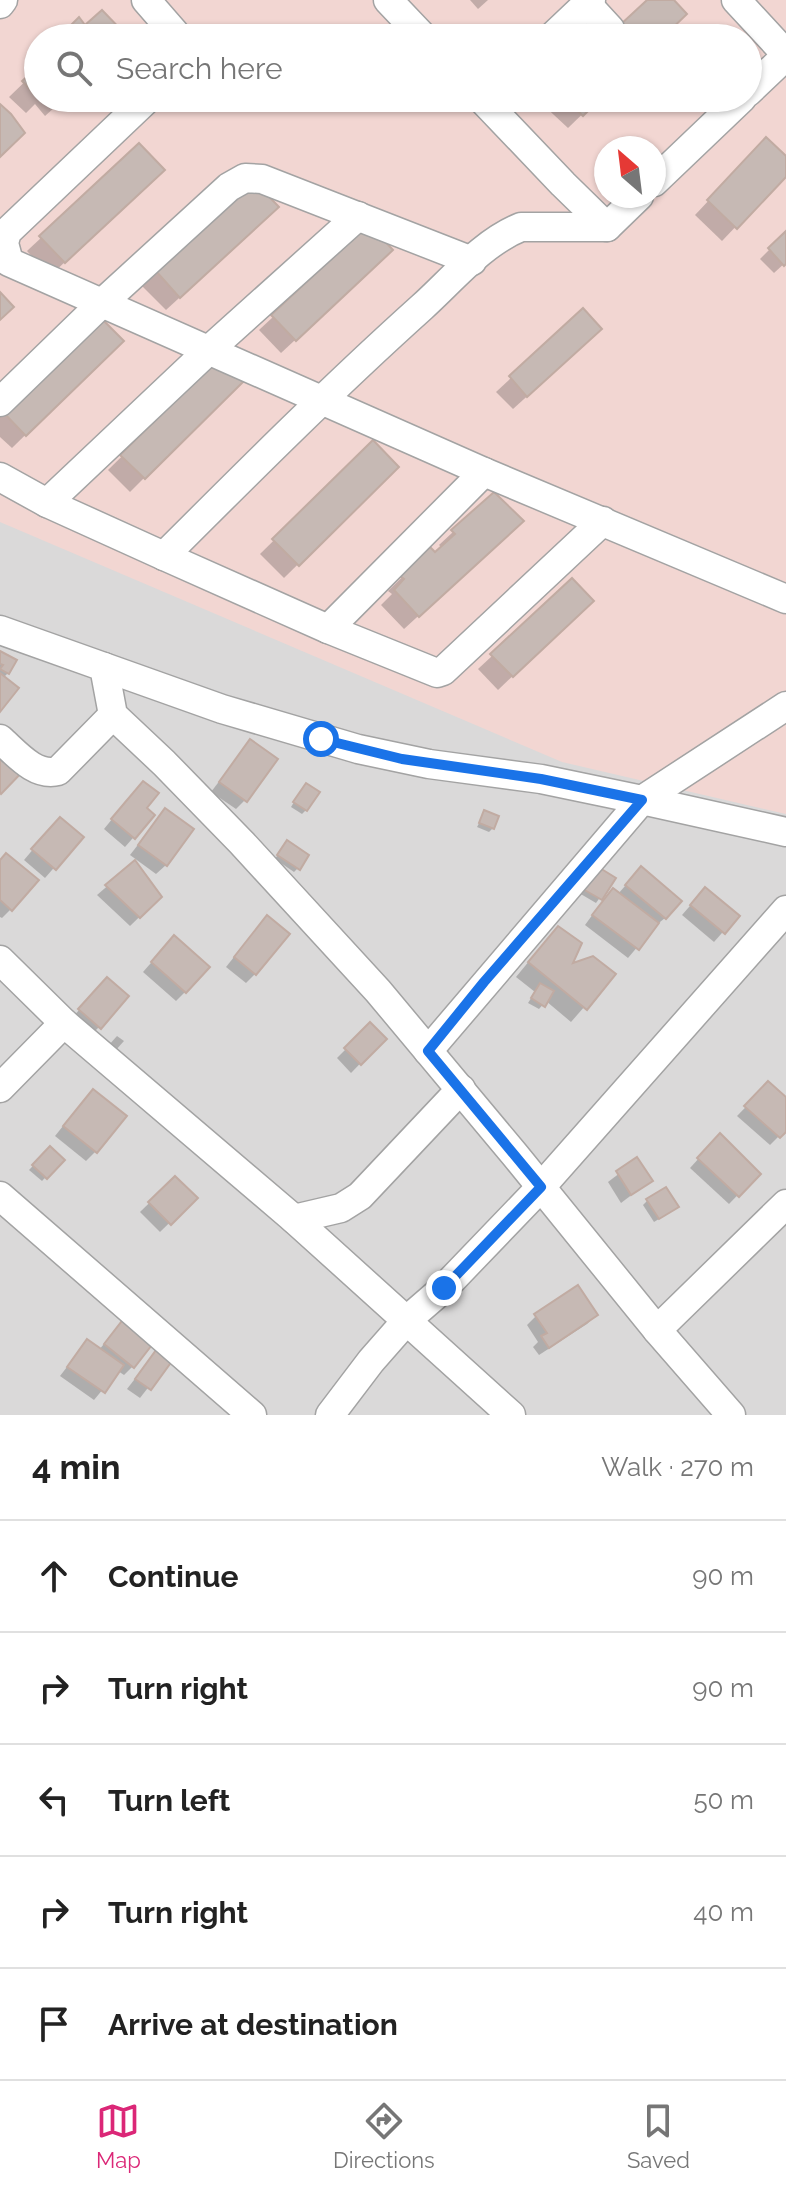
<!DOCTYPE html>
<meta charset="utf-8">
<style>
body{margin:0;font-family:Raleway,sans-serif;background:#f2f2f2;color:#222}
.compass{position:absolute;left:594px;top:136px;width:72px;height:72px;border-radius:50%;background:#fff;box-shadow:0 2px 6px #0004;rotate:332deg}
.stop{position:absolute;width:24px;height:24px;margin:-18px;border:6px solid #1a73e8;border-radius:50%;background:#fff}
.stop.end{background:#1a73e8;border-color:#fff;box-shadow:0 2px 8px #0008}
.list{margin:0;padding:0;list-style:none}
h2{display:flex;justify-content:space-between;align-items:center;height:104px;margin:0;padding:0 32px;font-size:34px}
h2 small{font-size:26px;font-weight:400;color:#767676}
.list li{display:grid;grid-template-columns:52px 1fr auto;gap:24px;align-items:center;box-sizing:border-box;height:112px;padding:0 32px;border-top:2px solid #e0e0e0}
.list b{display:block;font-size:30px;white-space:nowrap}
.list em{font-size:26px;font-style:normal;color:#767676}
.icon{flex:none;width:44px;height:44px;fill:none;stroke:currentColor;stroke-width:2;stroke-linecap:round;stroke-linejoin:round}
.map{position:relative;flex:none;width:786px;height:1415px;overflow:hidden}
.search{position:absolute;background:#fff;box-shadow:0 2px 6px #0004;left:24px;right:24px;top:24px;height:88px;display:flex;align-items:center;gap:20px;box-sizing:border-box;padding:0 28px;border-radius:44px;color:#767676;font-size:30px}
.sheet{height:664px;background:#fff}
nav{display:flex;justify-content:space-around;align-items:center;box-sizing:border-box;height:112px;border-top:2px solid #e0e0e0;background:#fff;font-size:22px;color:#767676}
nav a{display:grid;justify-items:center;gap:4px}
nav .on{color:#db2777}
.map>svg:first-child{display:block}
.residential{fill:#dad9d9;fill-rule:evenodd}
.military{fill:#f2d6d2;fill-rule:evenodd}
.shadow{fill:#0003}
.building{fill:#c6b9b4;stroke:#c1aba2;stroke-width:2}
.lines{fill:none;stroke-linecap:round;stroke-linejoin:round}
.minor-casing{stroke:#a3a3a3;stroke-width:31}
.minor{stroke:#fff;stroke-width:28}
.route{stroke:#1a73e8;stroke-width:10}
</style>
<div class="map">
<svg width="786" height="1415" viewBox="0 0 786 1415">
<rect width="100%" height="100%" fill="#eee8e0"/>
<path class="residential" d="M 0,0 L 786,0 L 786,1415 L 0,1415 ZM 38,38 L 748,38 L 748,98 L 38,98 ZM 606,148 L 654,148 L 654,196 L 606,196 Z"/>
<path class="military" d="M 0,0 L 786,0 L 786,814 L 562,762 L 0,522 ZM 38,38 L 748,38 L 748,98 L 38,98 ZM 606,148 L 654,148 L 654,196 L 606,196 Z"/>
<g class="shadow">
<path d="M 470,0 L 488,0 L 478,9 Z"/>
<path d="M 38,69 L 38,98 L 65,98 L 45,116 L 35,104 L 26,113 L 9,97 Z"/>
<path d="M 544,98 L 599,98 L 568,128 L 540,102 Z"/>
<path d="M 766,140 L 786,159 L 786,174 L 722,241 L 695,215 Z"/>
<path d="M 139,146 L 148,184 L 50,276 L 27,251 Z"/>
<path d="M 263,221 L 166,310 L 142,286 L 156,272 Z"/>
<path d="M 786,233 L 786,262 L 774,273 L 760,259 Z"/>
<path d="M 377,264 L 281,353 L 259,330 L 273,317 Z"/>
<path d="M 583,311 L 586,343 L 513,409 L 496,392 Z"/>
<path d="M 121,341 L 12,448 L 0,437 L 0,414 Z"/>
<path d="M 219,361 L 240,382 L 130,492 L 108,470 Z"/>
<path d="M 373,443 L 397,467 L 284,578 L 260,554 Z"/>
<path d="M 494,494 L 507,535 L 404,629 L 381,605 L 392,594 L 388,591 L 430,550 L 435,555 L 442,548 L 439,545 Z"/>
<path d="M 577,615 L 498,690 L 478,669 L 492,656 Z"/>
<path d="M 0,653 L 8,673 L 3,678 L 0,709 Z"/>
<path d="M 250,741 L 245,800 L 236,809 L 211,792 Z"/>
<path d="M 302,789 L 306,810 L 302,814 L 291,807 Z"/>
<path d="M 134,792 L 144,808 L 153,815 L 125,847 L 104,829 Z"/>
<path d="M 165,810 L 166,865 L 156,874 L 130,855 Z"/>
<path d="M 485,812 L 493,828 L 489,832 L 477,827 Z"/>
<path d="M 51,828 L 81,837 L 45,878 L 24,860 Z"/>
<path d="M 283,847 L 298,868 L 294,872 L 275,859 Z"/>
<path d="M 0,862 L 11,909 L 2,918 L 0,917 Z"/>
<path d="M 134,863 L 160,897 L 130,926 L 97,895 Z"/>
<path d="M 592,872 L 613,879 L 596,903 L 579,893 Z"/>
<path d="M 632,878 L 665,918 L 655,926 L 628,958 L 585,925 L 604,899 L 618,894 Z"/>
<path d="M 696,899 L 737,916 L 714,942 L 682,915 Z"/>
<path d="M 258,927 L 255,974 L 246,983 L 226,967 Z"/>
<path d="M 544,943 L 569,966 L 613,974 L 571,1022 L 546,1001 L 539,1009 L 528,1003 L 535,992 L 516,977 Z"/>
<path d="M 165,947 L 185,992 L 176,1001 L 143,972 Z"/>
<path d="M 98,989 L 99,1027 L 90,1036 L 71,1019 Z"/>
<path d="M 370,1025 L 384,1039 L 351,1073 L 337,1058 Z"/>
<path d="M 117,1036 L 124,1041 L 115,1051 L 108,1046 Z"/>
<path d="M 768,1084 L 786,1099 L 786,1129 L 770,1145 L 737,1116 Z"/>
<path d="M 84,1100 L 95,1152 L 86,1161 L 55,1136 Z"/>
<path d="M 711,1145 L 758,1174 L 729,1204 L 690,1168 Z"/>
<path d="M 50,1148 L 62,1160 L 42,1181 L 29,1170 Z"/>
<path d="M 637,1160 L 650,1181 L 621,1203 L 608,1182 Z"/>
<path d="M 175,1178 L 195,1198 L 160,1232 L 140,1212 Z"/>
<path d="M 647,1201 L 672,1211 L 654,1222 L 643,1205 Z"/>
<path d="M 596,1315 L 587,1324 L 539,1355 L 533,1347 L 538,1342 L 527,1325 L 536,1316 Z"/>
<path d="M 116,1329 L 133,1366 L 124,1375 L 118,1371 L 94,1400 L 60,1376 L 87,1341 L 99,1350 Z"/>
<path d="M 159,1348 L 172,1357 L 140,1398 L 127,1389 Z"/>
</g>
<g class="building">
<path d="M 647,0 L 674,0 L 687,14 L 662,38 L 606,38 Z"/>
<path d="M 102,10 L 129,38 L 58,38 L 79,17 L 85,25 Z"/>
<path d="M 38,67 L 38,98 L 44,98 L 41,101 L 22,81 Z"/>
<path d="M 564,98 L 601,98 L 583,116 Z"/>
<path d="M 0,104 L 11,114 L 25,133 L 0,157 Z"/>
<path d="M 766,137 L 786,156 L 786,177 L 737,229 L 707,200 Z"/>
<path d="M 139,143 L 165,170 L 65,263 L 39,236 Z"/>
<path d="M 253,180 L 279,207 L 180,298 L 155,270 Z"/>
<path d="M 369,224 L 393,250 L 296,341 L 271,315 Z"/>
<path d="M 786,231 L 786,264 L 784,266 L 768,248 Z"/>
<path d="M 0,292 L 14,307 L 0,320 Z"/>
<path d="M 583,308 L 602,329 L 527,397 L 509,376 Z"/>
<path d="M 98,315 L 124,341 L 26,436 L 1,410 Z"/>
<path d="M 219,358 L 243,382 L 145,479 L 120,455 Z"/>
<path d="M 373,440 L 399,467 L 299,566 L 272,539 Z"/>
<path d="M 494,492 L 524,521 L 419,617 L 394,590 L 404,579 L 400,576 L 430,547 L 435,552 L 455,534 L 451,530 Z"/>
<path d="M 572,578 L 594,601 L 513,677 L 490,654 Z"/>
<path d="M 0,651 L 17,660 L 9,674 L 0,669 L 3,665 L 0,664 Z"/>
<path d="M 0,673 L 19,688 L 0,712 Z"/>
<path d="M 250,739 L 278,759 L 247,802 L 219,782 Z"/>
<path d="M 0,742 L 27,767 L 1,794 L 0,793 Z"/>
<path d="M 143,781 L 159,793 L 147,808 L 155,815 L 135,839 L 111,819 Z"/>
<path d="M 306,783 L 320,792 L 307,811 L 293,802 Z"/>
<path d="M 165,808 L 194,829 L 167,866 L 138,845 Z"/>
<path d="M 484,810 L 499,816 L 494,829 L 479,823 Z"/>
<path d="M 60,817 L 84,837 L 56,870 L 31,849 Z"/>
<path d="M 287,840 L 309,855 L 300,870 L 277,855 Z"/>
<path d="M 6,853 L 39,880 L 12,911 L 0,900 L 0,860 Z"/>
<path d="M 135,860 L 162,897 L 140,918 L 105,885 Z"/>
<path d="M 595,865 L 616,878 L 602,900 L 581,888 Z"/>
<path d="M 641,866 L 682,901 L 666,919 L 625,885 Z"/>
<path d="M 705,887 L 740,916 L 725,934 L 690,905 Z"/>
<path d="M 613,888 L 659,923 L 639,950 L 592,915 Z"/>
<path d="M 267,915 L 290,934 L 256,975 L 234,957 Z"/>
<path d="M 558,926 L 582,943 L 573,963 L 593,956 L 616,974 L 587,1010 L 528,962 Z"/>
<path d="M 174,935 L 210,967 L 186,993 L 151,962 Z"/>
<path d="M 107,977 L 129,996 L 101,1029 L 78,1009 Z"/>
<path d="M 540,983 L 554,991 L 545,1007 L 531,998 Z"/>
<path d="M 370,1022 L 387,1039 L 361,1065 L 344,1048 Z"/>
<path d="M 768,1081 L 786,1097 L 786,1132 L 780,1138 L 744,1106 Z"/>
<path d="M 93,1089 L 127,1116 L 97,1153 L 63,1126 Z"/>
<path d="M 720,1133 L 761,1174 L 739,1197 L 697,1158 Z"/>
<path d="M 50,1146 L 65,1160 L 47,1179 L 32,1165 Z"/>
<path d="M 637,1157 L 653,1181 L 631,1195 L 616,1171 Z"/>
<path d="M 175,1176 L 198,1198 L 171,1225 L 148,1202 Z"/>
<path d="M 666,1187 L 679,1207 L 659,1219 L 646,1199 Z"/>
<path d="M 578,1285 L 598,1315 L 549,1348 L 541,1336 L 547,1333 L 534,1314 Z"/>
<path d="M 125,1317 L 155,1341 L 134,1368 L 104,1344 Z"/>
<path d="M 87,1339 L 124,1365 L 105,1393 L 67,1367 Z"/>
<path d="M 159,1346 L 175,1357 L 151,1390 L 135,1379 Z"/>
</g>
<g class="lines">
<defs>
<g id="minor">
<path d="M 146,0 L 179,38"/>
<path d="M 388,0 L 424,38"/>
<path d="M 736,0 L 786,54"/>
<path d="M 0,4 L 3,0"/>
<path d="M 587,4 L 610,29"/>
<path d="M 551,38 L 591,0"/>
<path d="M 748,92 L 786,56"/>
<path d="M 148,98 L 7,232 L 4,243 L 9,262 L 484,472 L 786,599"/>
<path d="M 481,98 L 563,184 L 607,227"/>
<path d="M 654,182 L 742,98"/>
<path d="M 0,402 L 101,304 L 229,187 L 245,178 L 262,179 L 472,261"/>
<path d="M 0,477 L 47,503 L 164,556 L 328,629 L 437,673 L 443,671 L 603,521"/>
<path d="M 47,503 L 210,349 L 358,216"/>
<path d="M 164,556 C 249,471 333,387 422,307 C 452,280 483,242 521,227 L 607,227 L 639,196"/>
<path d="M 328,629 L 484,472"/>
<path d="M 0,630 L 104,667 L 113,715 L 164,763 L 242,843 L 378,991 L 515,1155 L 657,1330 L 731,1415"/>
<path d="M 104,667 L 222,709 L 358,749 L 429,764 L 541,779 L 642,800 L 786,706"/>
<path d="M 0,739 C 16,753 35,777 58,771 L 113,715"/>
<path d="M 0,960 L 64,1023 L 294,1219 L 511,1415"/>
<path d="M 428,1051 L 642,800 L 786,832"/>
<path d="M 0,1088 L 64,1023"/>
<path d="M 0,1196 L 252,1415"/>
<path d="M 294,1219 L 341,1208 L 360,1196 L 461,1089"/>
<path d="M 657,1330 L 786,1204"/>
<path d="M 330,1415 L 371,1361 L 407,1320 L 444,1288 L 541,1187 L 786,910"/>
</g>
</defs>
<use href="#minor" class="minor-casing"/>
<use href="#minor" class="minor"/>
</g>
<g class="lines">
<path class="route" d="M 321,739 L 402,759 L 541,779 L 642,800 L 484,982 L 428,1051 L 541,1187 L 444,1288"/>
</g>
</svg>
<svg class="compass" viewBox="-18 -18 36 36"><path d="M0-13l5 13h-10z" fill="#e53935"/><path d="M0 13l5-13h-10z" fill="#767676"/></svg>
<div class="stop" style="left:321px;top:739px"></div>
<div class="stop end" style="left:444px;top:1288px"></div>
<div class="search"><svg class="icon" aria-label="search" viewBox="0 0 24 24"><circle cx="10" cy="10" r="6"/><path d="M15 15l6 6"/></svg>Search here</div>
</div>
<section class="sheet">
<h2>4 min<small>Walk · 270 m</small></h2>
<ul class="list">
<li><svg class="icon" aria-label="ahead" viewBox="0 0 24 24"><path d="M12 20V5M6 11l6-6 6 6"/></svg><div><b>Continue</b></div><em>90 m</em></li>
<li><svg class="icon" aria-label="right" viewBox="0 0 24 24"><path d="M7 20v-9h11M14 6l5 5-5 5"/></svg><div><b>Turn right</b></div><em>90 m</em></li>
<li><svg class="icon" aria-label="left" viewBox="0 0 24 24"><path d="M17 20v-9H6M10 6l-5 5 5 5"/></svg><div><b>Turn left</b></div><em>50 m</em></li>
<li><svg class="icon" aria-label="right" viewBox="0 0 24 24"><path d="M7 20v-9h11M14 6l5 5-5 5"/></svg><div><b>Turn right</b></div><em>40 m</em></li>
<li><svg class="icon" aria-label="arrive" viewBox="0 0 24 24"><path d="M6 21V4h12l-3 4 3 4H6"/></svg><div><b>Arrive at destination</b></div></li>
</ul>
</section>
<nav>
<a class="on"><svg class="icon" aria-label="map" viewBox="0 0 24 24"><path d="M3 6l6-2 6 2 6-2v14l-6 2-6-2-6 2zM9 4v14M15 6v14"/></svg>Map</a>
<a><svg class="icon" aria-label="directions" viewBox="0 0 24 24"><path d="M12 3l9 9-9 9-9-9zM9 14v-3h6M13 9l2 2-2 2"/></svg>Directions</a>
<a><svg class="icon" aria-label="saved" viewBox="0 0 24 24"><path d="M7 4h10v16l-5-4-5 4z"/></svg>Saved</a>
</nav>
